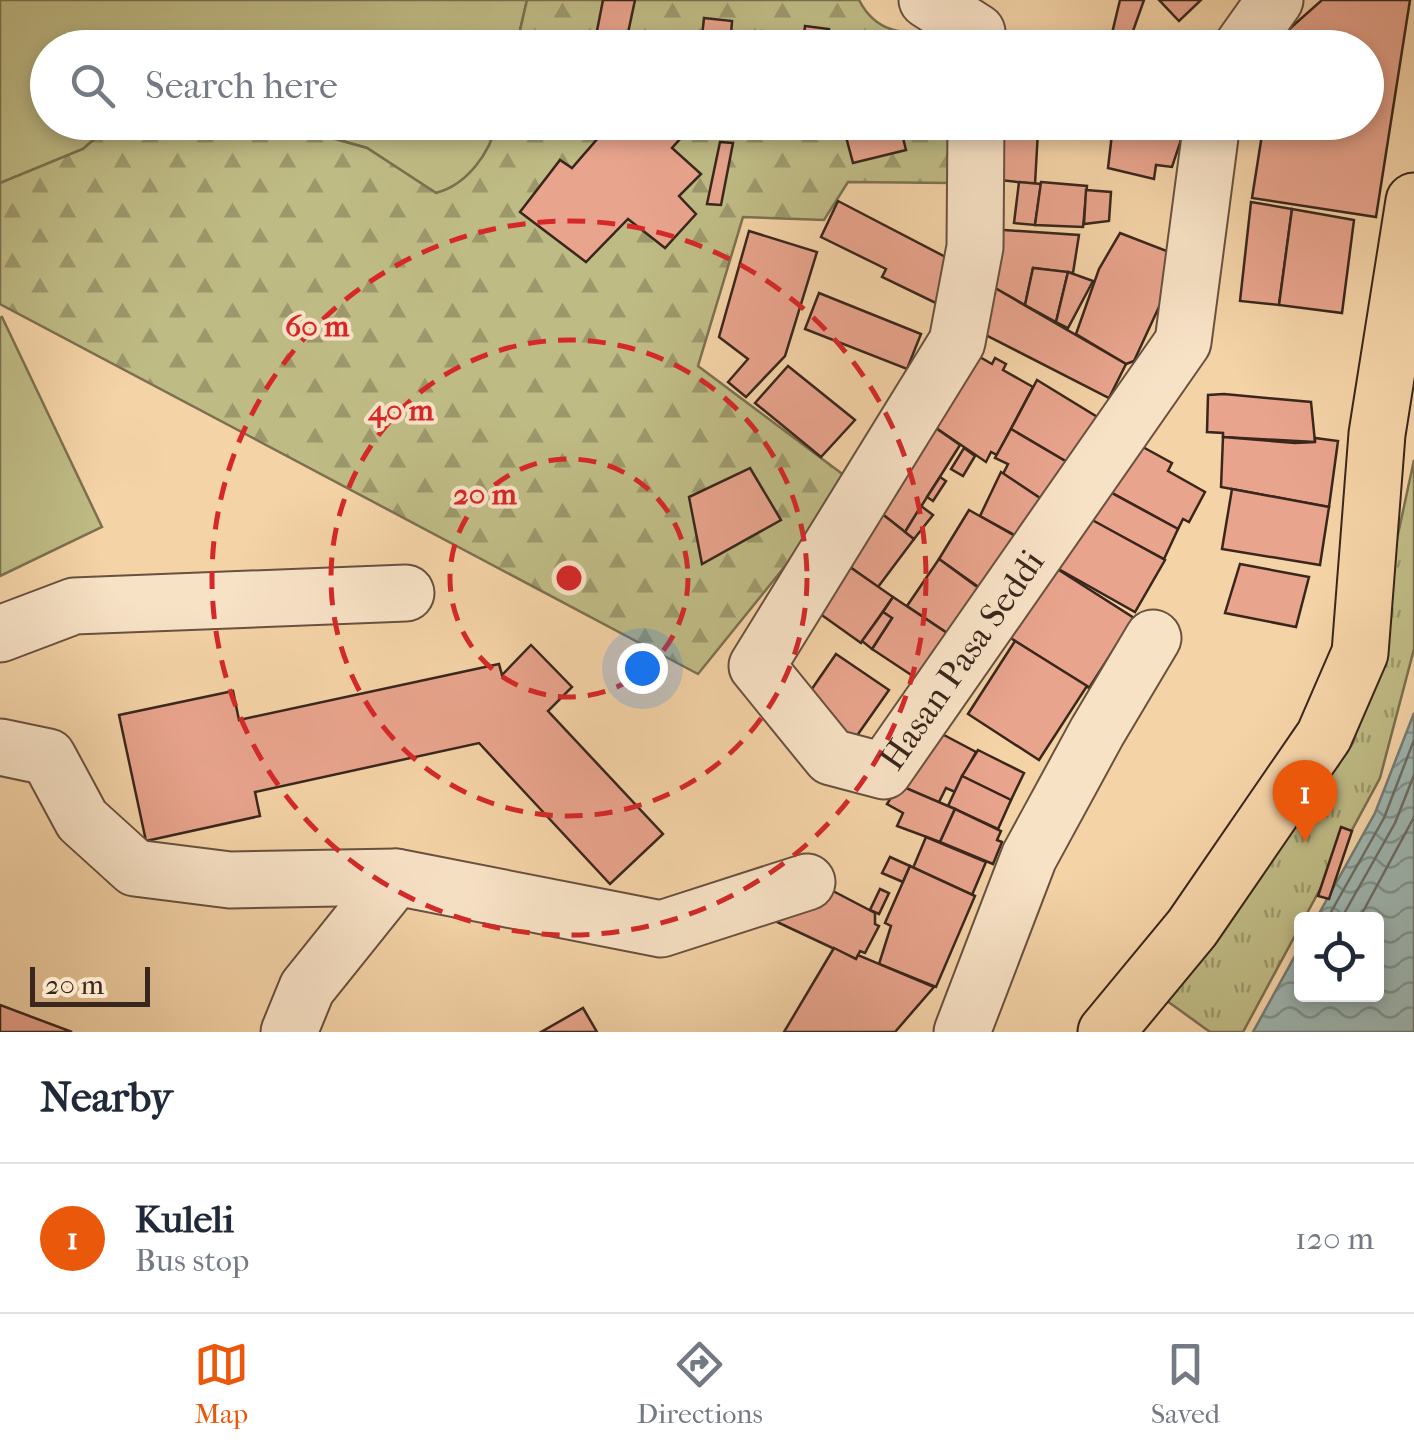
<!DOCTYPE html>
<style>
body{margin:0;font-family:"IM FELL French Canon",serif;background:#f2f2f3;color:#1f2937}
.controls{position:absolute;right:30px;bottom:30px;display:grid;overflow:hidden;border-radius:10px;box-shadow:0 5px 15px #0003}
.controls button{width:90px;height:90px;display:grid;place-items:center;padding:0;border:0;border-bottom:2px solid #e0e1e3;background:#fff;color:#1f2937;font:50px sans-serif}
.scale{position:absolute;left:30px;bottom:25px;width:120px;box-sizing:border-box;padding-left:10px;border:5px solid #39261c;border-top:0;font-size:28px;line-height:35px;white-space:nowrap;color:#39261c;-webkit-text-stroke:8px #f8e2c6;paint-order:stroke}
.you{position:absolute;left:642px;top:668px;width:35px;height:35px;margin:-25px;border:8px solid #fff;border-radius:50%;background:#1a73e8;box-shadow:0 0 0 15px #1a73e833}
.badge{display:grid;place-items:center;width:65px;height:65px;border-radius:50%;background:#ea580c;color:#fff;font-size:32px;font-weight:700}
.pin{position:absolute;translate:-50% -82px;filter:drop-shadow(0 2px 5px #0008)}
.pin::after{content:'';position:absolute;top:52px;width:35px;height:30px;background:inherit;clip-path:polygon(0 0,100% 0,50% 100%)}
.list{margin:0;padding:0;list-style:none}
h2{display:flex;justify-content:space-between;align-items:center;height:130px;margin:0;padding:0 40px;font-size:42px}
h2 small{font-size:32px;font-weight:400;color:#747a83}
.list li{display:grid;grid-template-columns:65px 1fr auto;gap:30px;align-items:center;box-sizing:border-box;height:150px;padding:0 40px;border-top:2px solid #e0e1e3}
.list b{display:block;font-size:38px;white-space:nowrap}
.list p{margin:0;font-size:32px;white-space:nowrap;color:#747a83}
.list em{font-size:32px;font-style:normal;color:#747a83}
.icon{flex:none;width:55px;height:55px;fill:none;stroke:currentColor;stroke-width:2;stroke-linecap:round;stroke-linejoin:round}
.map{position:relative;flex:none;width:1414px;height:1032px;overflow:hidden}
.search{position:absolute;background:#fff;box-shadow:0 5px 15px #0003;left:30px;right:30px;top:30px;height:110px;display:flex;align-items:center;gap:25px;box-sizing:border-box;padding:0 35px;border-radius:55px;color:#747a83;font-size:38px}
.sheet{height:280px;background:#fff}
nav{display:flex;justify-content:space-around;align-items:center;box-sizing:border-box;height:140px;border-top:2px solid #e0e1e3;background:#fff;font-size:28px;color:#747a83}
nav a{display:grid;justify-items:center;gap:5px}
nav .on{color:#ea580c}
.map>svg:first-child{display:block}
.grass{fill:#bfbb85;stroke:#7c7050;stroke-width:2.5}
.forest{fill:url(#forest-firs);stroke:#7c7050;stroke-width:2.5}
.park{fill:url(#park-tufts);stroke:#7c7050;stroke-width:2.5}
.water{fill:url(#water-waves);stroke:#767c75;stroke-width:2.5}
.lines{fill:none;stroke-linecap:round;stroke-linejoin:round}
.shore{stroke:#6c6e66;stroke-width:2.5}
.building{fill:#e9a48d;stroke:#39261c;stroke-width:2.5}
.minor-casing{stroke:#68513f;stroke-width:59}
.major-casing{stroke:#39261c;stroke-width:59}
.minor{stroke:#f8e2c6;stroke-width:55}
.major{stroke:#f4d3a7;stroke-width:55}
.ring{fill:none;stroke:#d62828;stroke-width:5;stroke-dasharray:18 12}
.labels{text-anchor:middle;stroke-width:8;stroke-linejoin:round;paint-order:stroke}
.street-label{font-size:35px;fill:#39261c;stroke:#f8e2c6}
.centre{fill:#d62828;stroke:#f8e2c6;stroke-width:5}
.ring-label{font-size:30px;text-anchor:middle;font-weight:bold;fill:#d62828;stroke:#f8e2c6;stroke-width:8;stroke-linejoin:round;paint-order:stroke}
</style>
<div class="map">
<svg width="1414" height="1032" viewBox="0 0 1414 1032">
<defs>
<pattern id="forest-firs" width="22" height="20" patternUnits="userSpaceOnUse" patternTransform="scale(2.5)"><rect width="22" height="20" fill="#bfbb85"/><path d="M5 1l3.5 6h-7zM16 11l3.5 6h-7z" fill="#9c986c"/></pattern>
<pattern id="park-tufts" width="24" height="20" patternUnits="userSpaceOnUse" patternTransform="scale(2.5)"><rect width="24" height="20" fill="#bfbb85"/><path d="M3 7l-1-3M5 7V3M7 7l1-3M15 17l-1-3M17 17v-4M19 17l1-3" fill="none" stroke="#9c986c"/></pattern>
<pattern id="water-waves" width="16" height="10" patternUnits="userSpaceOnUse" patternTransform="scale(2.5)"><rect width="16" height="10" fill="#9eb6b1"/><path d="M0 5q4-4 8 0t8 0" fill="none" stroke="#82948f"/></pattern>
</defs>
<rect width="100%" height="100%" fill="#f4d3a7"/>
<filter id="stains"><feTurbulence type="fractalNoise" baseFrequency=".002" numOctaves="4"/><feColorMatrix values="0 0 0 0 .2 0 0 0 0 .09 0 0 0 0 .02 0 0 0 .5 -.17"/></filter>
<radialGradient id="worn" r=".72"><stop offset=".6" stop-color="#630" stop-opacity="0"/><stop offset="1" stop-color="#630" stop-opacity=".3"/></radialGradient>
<g class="grass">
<path d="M 0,0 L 527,0 L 516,47 L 48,48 L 48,122 L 113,123 L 83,149 L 0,183 Z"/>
<path d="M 278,123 L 497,123 C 490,153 467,185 436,193 L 367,148 Z"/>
<path d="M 2,317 L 102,527 L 0,576 L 0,318 Z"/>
</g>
<g class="forest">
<path d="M 527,0 L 859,0 C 878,37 908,33 944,33 L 945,47 L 516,48 Z"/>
<path d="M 113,123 L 278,123 L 367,148 L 436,193 C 467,185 490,153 497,123 L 948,123 L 951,183 L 848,182 L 824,220 L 743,217 L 698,366 L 853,482 L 698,674 L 0,304 L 0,183 L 83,149 Z"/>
</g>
<path class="park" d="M 1414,460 L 1414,649 L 1380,778 L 1243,1032 L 1210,1032 L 1163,998 L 1211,946 L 1353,743 Z"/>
<path class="water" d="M 1414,713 L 1414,1032 L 1253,1032 L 1301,945 L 1302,994 L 1376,994 L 1376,919 L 1316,919 L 1375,813 Z"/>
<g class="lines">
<g class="shore">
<path d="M 1327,919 L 1384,818 L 1414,740"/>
<path d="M 1341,919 L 1395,823 L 1414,775"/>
<path d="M 1359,919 L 1414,817"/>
</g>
</g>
<g class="building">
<path d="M 603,0 L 635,0 L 625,47 L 595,41 Z"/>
<path d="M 1120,0 L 1144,0 L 1127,48 L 1109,46 Z"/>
<path d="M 1159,0 L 1201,0 L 1179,21 Z"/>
<path d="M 1322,0 L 1410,0 L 1376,217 L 1252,198 L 1264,122 L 1366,122 L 1366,48 L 1276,48 L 1278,39 Z"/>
<path d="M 704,18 L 732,21 L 730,48 L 701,45 Z"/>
<path d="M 805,26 L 829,29 L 828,48 L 761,48 L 762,31 L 804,35 Z"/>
<path d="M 612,122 L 684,122 L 690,128 L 672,148 L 701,174 L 679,196 L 696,214 L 665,248 L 628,219 L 586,262 L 520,212 L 560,160 L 572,168 Z"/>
<path d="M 842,122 L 899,122 L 906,150 L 853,163 Z"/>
<path d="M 989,122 L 1049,122 L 1049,132 L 988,129 Z"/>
<path d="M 1103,122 L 1187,122 L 1172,167 L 1156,165 L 1154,179 L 1108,168 L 1112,134 L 1102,130 Z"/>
<path d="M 994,128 L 1038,131 L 1035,184 L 990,179 Z"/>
<path d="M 720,142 L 733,143 L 721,205 L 707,204 Z"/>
<path d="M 1019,182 L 1041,184 L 1035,225 L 1014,223 Z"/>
<path d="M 1041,182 L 1087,186 L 1083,227 L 1035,225 Z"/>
<path d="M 1086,190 L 1111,192 L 1109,221 L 1084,224 Z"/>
<path d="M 838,201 L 961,265 L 942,306 L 882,277 L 886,269 L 821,237 Z"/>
<path d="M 1251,202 L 1292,209 L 1279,305 L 1240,301 Z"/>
<path d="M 1292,209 L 1354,220 L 1342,313 L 1279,305 Z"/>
<path d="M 990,229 L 1079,235 L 1073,273 L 1033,268 L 1025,305 L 995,288 Z"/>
<path d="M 749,231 L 817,252 L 785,356 L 746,397 L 728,382 L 748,359 L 719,337 Z"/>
<path d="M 1120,233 L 1182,257 L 1134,361 L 1126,364 L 1076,334 L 1099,269 Z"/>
<path d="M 1033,268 L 1068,272 L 1056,322 L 1025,305 Z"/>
<path d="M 1068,272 L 1093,281 L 1068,328 L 1056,322 Z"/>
<path d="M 995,288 L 1126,364 L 1109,398 L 972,328 Z"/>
<path d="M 819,293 L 921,334 L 907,369 L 805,329 Z"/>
<path d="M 966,349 L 992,364 L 995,358 L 1006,364 L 1003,370 L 1033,387 L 997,455 L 991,452 L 986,462 L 920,417 Z"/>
<path d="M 788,366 L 855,420 L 821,457 L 755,403 Z"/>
<path d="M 1037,380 L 1099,418 L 1072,465 L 1011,429 Z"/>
<path d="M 1224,394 L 1311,402 L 1315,442 L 1223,437 L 1223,433 L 1207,432 L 1208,395 Z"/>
<path d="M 920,417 L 960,445 L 905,532 L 867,502 Z"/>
<path d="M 1011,429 L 1072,465 L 1049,504 L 1003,474 L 1008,464 L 995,458 Z"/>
<path d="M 1223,437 L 1295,443 L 1315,442 L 1315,438 L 1338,441 L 1329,507 L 1221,487 Z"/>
<path d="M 1130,440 L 1172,463 L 1168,471 L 1205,492 L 1189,522 L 1183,519 L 1178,529 L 1105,489 Z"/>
<path d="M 964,448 L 975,456 L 963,476 L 951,469 Z"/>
<path d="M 750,468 L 781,520 L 702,564 L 689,497 Z"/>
<path d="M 1001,472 L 1049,504 L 1029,543 L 980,516 Z"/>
<path d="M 940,477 L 946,481 L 933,501 L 927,497 Z"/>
<path d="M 1232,489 L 1329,507 L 1320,565 L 1222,549 Z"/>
<path d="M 1108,491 L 1178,529 L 1164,559 L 1091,520 Z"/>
<path d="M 867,502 L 914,539 L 878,587 L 832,554 Z"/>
<path d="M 921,506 L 933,515 L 914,539 L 905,532 Z"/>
<path d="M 969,510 L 1031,545 L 997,600 L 939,559 Z"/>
<path d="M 1085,516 L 1165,560 L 1135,612 L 1055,567 Z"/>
<path d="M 831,554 L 893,597 L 861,643 L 802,601 Z"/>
<path d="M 939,559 L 995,600 L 965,645 L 907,606 Z"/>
<path d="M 1240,564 L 1309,577 L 1296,627 L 1225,613 Z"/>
<path d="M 1051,565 L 1134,618 L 1089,688 L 1006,635 Z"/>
<path d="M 893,597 L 965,645 L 934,690 L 872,649 L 892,618 L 883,612 Z"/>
<path d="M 883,612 L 892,618 L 872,649 L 862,641 Z"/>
<path d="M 1015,641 L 1087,686 L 1039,760 L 968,714 Z"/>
<path d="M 531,645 L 572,687 L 548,711 L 663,834 L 610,884 L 479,743 L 255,792 L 260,816 L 146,841 L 119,715 L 233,691 L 239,720 L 499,664 L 502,675 Z"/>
<path d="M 836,654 L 889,690 L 849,747 L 796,712 Z"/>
<path d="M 942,734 L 976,752 L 955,792 L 946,788 L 938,804 L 898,784 Z"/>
<path d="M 978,750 L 1024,773 L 1011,800 L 962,776 Z"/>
<path d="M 962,776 L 1011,800 L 998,829 L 948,806 Z"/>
<path d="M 899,785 L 955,809 L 940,842 L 897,826 L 903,813 L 887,804 Z"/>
<path d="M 955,809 L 1001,831 L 997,840 L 1002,842 L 993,864 L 940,842 Z"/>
<path d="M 1341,827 L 1352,831 L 1329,899 L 1318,896 Z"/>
<path d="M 926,837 L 986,862 L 972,895 L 913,868 Z"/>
<path d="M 890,857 L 910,866 L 903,882 L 882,873 Z"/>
<path d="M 910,866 L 975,896 L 936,987 L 879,964 L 891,926 L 885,923 Z"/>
<path d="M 810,879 L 875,913 L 875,924 L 879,926 L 865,953 L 860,951 L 856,959 L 777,922 Z"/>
<path d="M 880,889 L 889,893 L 879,914 L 870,910 Z"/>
<path d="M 834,948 L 856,959 L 858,955 L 934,987 L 895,1032 L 784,1032 Z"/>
<path d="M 0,1005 L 72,1032 L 0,1032 Z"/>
<path d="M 583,1008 L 597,1032 L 541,1032 Z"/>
</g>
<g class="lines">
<defs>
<g id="minor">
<path d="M 927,0 L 977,32"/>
<path d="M 1241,48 L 1275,0"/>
<path id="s1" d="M 976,122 L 975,247 L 957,342 L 757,666 L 831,757 L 884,771 L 1183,342 L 1212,122"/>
<path d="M 0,634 L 74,606 L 406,593"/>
<path d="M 0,747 L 48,757 L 82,820 L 135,868 L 230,880 L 396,877"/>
<path d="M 289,1032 L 307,988 L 396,877 L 661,929 L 807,882"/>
<path d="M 962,1032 L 1029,857 L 1097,732 L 1153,638"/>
</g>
<path id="major" d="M 1106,1032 L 1192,928 L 1324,736 L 1360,653 L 1377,434 L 1414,201"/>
</defs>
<use href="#minor" class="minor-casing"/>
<use href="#major" class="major-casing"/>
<use href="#minor" class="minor"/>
<use href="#major" class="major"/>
</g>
<g class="ring">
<circle cx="569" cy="578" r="119"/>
<circle cx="569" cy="578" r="238"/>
<circle cx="569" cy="578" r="357"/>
</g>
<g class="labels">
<g class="street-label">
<text dy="12" stroke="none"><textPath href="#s1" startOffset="910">Hasan Pasa Seddi</textPath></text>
</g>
</g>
<circle cx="569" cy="578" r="15" class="centre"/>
<g class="ring-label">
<text x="317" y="336">60 m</text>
<text x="401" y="420">40 m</text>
<text x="485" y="504">20 m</text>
</g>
<rect width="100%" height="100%" filter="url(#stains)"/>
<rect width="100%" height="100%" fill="url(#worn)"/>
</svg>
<div class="controls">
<button><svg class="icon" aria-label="locate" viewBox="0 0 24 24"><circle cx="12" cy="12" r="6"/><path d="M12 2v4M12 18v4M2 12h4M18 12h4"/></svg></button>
</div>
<div class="scale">20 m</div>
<div class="you"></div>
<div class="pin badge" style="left:1305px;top:842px">1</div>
<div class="search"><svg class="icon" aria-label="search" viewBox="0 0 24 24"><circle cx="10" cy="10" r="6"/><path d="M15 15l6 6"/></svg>Search here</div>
</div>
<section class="sheet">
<h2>Nearby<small></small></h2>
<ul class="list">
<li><span class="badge">1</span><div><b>Kuleli</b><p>Bus stop</p></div><em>120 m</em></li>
</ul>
</section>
<nav>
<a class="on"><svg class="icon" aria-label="map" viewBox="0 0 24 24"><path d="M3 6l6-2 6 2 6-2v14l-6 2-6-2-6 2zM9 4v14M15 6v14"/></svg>Map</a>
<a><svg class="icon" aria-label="directions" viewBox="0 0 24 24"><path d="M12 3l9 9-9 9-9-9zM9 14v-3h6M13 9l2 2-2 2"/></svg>Directions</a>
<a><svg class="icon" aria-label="saved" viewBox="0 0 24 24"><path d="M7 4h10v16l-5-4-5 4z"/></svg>Saved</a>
</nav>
